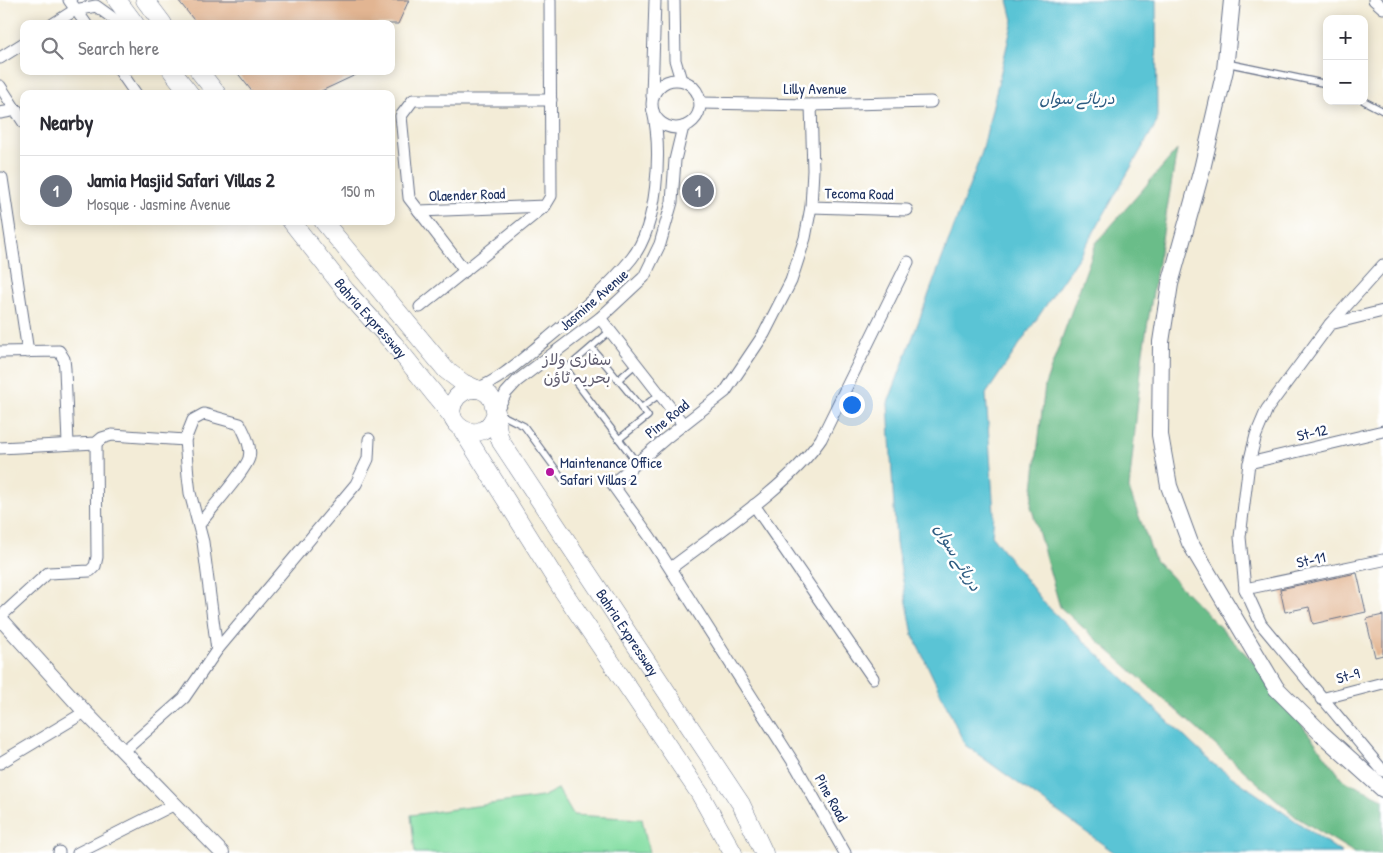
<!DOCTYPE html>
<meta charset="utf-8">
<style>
body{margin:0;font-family:"Patrick Hand","Playpen Sans Arabic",sans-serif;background:#f7f7f7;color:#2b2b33}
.controls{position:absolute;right:15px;top:15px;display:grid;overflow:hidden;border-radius:10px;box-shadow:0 2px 12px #0003}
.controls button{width:45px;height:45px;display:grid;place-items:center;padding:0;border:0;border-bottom:1px solid #e1e1e2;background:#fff;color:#2b2b33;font:25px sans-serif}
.you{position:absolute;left:851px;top:404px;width:18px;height:18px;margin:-12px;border:4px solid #fff;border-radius:50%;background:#1a73e8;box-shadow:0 0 0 8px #1a73e833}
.badge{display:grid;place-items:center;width:32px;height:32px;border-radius:50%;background:#111827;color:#fff;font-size:16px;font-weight:700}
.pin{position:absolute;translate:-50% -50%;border:2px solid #fff;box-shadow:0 1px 5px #0006}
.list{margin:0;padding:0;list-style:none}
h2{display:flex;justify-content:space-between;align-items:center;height:65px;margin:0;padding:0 20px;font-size:21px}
h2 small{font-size:16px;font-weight:400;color:#7c7c81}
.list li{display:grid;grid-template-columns:32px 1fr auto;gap:15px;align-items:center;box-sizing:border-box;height:70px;padding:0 20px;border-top:1px solid #e1e1e2}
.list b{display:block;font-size:19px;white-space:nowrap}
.list p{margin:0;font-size:16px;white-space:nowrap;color:#7c7c81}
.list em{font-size:16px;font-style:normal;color:#7c7c81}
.icon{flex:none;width:28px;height:28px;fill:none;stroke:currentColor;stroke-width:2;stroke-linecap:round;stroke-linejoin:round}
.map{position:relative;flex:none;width:1383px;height:853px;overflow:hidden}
.search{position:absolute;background:#fff;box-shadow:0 2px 12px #0003;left:20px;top:20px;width:375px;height:55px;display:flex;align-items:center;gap:12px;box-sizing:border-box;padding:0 18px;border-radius:10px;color:#7c7c81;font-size:19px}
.panel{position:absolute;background:#fff;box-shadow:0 2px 12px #0003;left:20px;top:90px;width:375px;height:135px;border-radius:10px}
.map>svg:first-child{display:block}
.green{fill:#84dea3;stroke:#508680}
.forest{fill:#6bbd89;stroke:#437674}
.water{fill:#5ac4d5;stroke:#3a7a9a}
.building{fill:#e2b592}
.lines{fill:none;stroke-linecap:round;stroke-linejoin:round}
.service-casing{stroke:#677188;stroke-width:8}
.minor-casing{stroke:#677188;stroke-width:13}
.tertiary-casing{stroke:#677188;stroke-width:16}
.secondary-casing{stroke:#677188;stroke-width:18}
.primary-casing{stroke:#677188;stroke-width:19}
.service{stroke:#fff;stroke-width:5.5}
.minor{stroke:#fff;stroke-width:11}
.tertiary{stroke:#fff;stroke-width:14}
.secondary{stroke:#fff;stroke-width:16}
.primary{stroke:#fff;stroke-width:18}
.poi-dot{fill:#b5179e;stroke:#fff;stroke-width:2}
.labels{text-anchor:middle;stroke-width:5;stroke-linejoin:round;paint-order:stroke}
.street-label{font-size:15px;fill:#1b2f5e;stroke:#fff}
.poi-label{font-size:15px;fill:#1b2f5e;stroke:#fff;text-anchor:start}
.water-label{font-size:16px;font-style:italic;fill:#2e5c82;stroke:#fff}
.neighbourhood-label{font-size:16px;fill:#615e70;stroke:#fff}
</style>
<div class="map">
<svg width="1383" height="853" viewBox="0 0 1383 853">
<rect width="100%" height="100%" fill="#fff"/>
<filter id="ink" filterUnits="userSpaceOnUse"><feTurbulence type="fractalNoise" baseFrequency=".02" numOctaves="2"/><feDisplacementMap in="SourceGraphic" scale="10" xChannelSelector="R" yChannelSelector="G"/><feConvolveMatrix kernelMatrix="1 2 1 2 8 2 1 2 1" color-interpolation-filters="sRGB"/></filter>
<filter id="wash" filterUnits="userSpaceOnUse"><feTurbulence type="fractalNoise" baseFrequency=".0096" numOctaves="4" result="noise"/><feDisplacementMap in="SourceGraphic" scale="20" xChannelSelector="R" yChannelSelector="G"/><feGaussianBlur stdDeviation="1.12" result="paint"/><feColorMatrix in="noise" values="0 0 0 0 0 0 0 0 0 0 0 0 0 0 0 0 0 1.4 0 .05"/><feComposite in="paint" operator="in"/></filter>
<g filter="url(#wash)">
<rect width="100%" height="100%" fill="#f3ecd7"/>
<path class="green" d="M 558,789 L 573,815 L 642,819 L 649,853 L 415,853 L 411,815 L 542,797 Z"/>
<path class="forest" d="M 1177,150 L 1143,351 L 1129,489 L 1155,560 L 1262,671 L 1343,780 L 1383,799 L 1383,853 L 1355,853 L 1296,817 L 1060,607 L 1031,506 L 1045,385 L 1096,243 Z"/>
<path class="water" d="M 1008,0 L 1156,0 L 1157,122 L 1084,249 L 986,394 L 994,514 L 992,536 L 1045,604 L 1212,763 L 1342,853 L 1115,853 L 965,745 L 913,635 L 896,543 L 888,403 L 982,152 L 1013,20 Z"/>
<g id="blocks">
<g class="building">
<path d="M 178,0 L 409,0 L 398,24 L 197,24 Z"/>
<path d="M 236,71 L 364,71 L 315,94 L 254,94 Z"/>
<path d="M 1357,573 L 1366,612 L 1313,624 L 1309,607 L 1285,612 L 1280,589 Z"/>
<path d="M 1383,615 L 1383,655 L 1375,657 L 1366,619 Z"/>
</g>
</g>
</g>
<g filter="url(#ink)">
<use href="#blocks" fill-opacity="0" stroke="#677188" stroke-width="1"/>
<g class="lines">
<defs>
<g id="service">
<path d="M 1226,63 L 1327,84"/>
<path d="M 1364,101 L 1383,111"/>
<path d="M 610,331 L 566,369 L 637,463"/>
<path d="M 592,348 L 648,416 L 619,439"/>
<path d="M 618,380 L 636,364"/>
<path d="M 641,408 L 660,394"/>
<path d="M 500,414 L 524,426 L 566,483"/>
</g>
<g id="minor">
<path d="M 69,0 L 86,24"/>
<path d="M 550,0 L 551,196 L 545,206 L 419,211 L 409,198 L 401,116 L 413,100 L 551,100"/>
<path d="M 674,0 L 675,60 L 681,80"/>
<path d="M 1374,0 L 1383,8"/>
<path d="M 53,24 L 75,10 L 96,6 L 121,24"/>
<path d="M 0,58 L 24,43"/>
<path d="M 120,71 L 136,94"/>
<circle cx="676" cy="104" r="24"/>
<path d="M 0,86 L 24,123"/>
<path d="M 652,96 L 655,0"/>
<path d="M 700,103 L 811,105 L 931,102"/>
<path d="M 811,105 L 813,170 L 811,207 L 805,238 L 791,281 L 764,334 L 725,392 L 665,439 L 612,484 L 650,537 L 797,768 L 845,853"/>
<path d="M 0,113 L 17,110"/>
<path d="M 2,178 L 28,352"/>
<path d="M 811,207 L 907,210"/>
<path d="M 419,211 L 465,271"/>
<path d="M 1383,265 L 1330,324 L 1267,409 L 1256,435 L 1249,463 L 1240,537 L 1245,589 L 1261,624 L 1383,771"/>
<path d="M 420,307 L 545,206"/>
<path d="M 600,318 L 683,424"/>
<path d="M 1330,324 L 1383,311"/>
<path d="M 0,352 L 59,351 L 64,359 L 65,369 L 68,444"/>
<path d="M 476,389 C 503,379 525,356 547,339 C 577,314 608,288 632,258 C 658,225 662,150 653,111"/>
<path d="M 496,412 L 506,393 L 517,381 L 600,318 L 644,277 L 660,244 L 672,202 L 675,160 L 683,127"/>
<path d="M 0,448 L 96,443 L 102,438 L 112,435 L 185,440"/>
<path d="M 1249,463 L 1383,431"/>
<path d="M 754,505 L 873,678"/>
<path d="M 199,525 C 209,511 246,470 249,458 C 252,447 245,434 240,424 L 204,414 L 193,420 L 185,440 L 188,476 L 190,493 L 203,542 L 217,650"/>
<path d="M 671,568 C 718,532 789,486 821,439 L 908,262"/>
<path d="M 1245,589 L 1383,560"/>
<path d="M 0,617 L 48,573 L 90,571 L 95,566 L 97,557 L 96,443"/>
<path d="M 1321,699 L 1383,683"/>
<path d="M 124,751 L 184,698 L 217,650 L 356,484 L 368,459 L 369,439"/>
<path d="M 0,763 L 85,712"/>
<path d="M 59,852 L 59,853"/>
<path d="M 78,853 L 175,804"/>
</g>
<path id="tertiary" d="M 0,618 L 85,712 L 222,853"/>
<path id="secondary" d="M 1232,0 L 1225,70 L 1202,169 L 1170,284 L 1161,342 L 1160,435 L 1169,486 L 1190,543 L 1276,688 L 1322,734 L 1383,789"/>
<g id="primary">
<path d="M 117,0 L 135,24"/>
<path d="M 145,0 L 163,24"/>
<path d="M 172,71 L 190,94"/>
<path d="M 199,71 L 217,94"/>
<path id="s1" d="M 291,221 L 346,291 L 394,344 L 452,416"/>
<path d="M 323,221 L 446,370 L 463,383 L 476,389"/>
<path id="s2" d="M 496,412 C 484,453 435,423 457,397 C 462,392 468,389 474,389 C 502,389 493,426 501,442 L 741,804 L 764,853"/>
<path d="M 461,428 L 563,591 L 700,794 L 733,853"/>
</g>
</defs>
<use href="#service" class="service-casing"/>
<use href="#minor" class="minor-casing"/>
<use href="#tertiary" class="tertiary-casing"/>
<use href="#secondary" class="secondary-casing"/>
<use href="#primary" class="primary-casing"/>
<use href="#service" class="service"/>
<use href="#minor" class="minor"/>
<use href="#tertiary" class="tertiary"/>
<use href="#secondary" class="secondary"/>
<use href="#primary" class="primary"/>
</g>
</g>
<circle class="poi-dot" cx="550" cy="472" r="5"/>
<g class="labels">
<g class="street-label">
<text x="815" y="94">Lilly Avenue</text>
<text transform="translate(859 194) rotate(1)" y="5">Tecoma Road</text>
<text transform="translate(467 195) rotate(-2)" y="5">Olaender Road</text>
<text transform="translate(594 300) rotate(-41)" y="5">Jasmine Avenue</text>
<text dy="5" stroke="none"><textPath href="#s1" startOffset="126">Bahria Expressway</textPath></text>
<text transform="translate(667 419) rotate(-39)" y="5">Pine Road</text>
<text transform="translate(1312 433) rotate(-13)" y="5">St-12</text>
<text transform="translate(1311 560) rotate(-12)" y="5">St-11</text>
<text dy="5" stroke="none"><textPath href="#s2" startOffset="395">Bahria Expressway</textPath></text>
<text transform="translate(1348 676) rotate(-14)" y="5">St-9</text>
<text transform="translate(831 798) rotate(61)" y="5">Pine Road</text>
</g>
<g class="poi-label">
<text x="560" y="468">Maintenance Office<tspan x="560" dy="17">Safari Villas 2</tspan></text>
</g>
<g class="water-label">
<text x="1077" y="104">دریائے سواں</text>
<text transform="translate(958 557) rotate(59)" y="6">دریائے سواں</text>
</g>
<g class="neighbourhood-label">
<text x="577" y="365">سفاری ولاز<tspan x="577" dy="18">بحریہ ٹاؤن</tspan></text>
</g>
</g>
</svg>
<div class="controls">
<button>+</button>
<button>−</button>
</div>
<div class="you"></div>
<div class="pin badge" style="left:698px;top:191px;background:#6b7280">1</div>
<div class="search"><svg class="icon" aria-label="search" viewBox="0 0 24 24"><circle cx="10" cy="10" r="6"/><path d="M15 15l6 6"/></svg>Search here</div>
<section class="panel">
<h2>Nearby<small></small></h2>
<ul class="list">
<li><span class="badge" style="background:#6b7280">1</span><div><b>Jamia Masjid Safari Villas 2</b><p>Mosque · Jasmine Avenue</p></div><em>150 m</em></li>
</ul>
</section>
</div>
